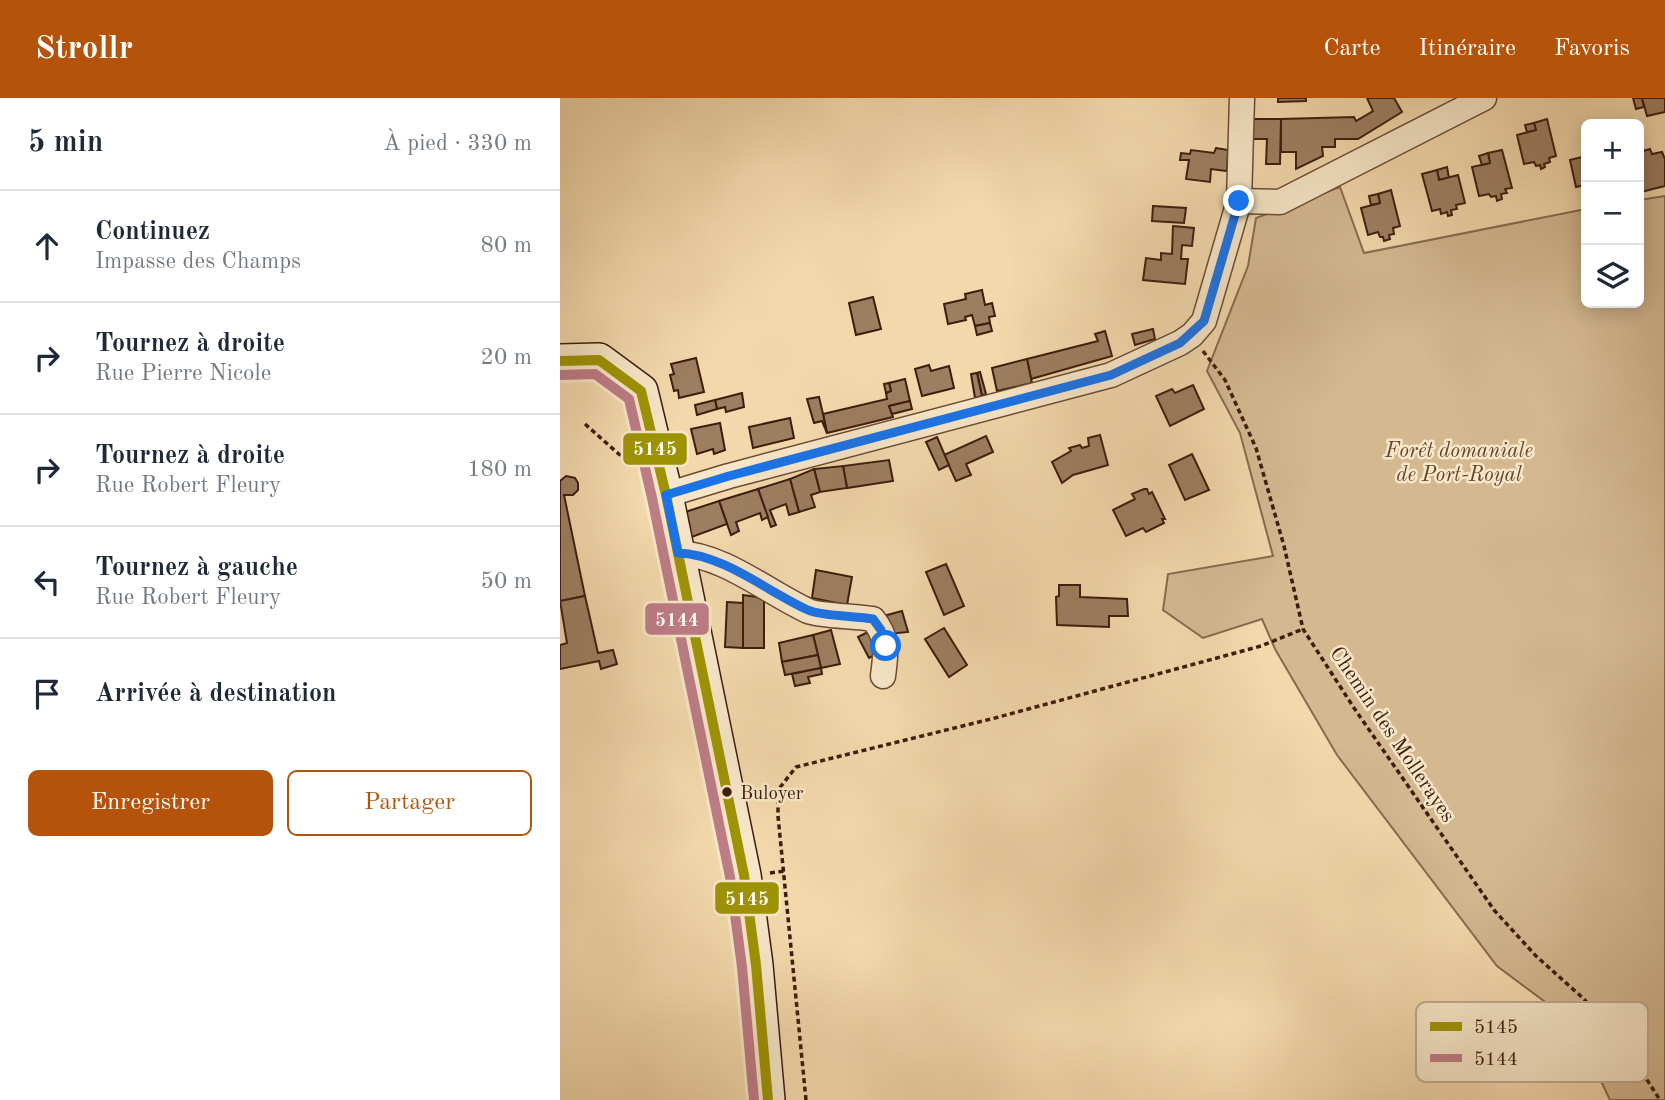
<!DOCTYPE html>
<html lang="fr">
<meta charset="utf-8">
<style>
body{margin:0;font-family:"Old Standard TT",serif;background:#f6f6f7;color:#1f2937}
.controls{position:absolute;right:21px;top:21px;display:grid;overflow:hidden;border-radius:10px;box-shadow:0 4px 18px #0003}
.controls button{width:63px;height:63px;display:grid;place-items:center;padding:0;border:0;border-bottom:2px solid #e0e1e3;background:#fff;color:#1f2937;font:35px sans-serif}
.stop{position:absolute;width:21px;height:21px;margin:-16px;border:5px solid #1a73e8;border-radius:50%;background:#fff}
.stop.end{background:#1a73e8;border-color:#fff;box-shadow:0 2px 7px #0008}
.list{margin:0;padding:0;list-style:none}
h2{display:flex;justify-content:space-between;align-items:center;height:91px;margin:0;padding:0 28px;font-size:30px}
h2 small{font-size:23px;font-weight:400;color:#747a83}
.list li{display:grid;grid-template-columns:46px 1fr auto;gap:21px;align-items:center;box-sizing:border-box;height:112px;padding:0 28px;border-top:2px solid #e0e1e3}
.list b{display:block;font-size:26px;white-space:nowrap}
.list p{margin:0;font-size:23px;white-space:nowrap;color:#747a83}
.list em{font-size:23px;font-style:normal;color:#747a83}
.actions{display:flex;gap:14px;padding:21px 28px}
.actions a{flex:1;padding:16px 0;border:2px solid #b45309;border-radius:10px;text-align:center;font-size:24px;color:#b45309}
.actions .main{background:#b45309;color:#fff}
.icon{flex:none;width:38px;height:38px;fill:none;stroke:currentColor;stroke-width:2;stroke-linecap:round;stroke-linejoin:round}
.map{position:relative;flex:none;width:1105px;height:1002px;overflow:hidden}
header{display:flex;align-items:center;gap:42px;box-sizing:border-box;height:98px;padding:0 35px;background:#b45309;color:#fff}
header strong{font-size:33px}
nav{display:flex;gap:38px;margin-inline-start:auto;font-size:24px}
main{display:flex}
aside{flex:1;background:#fff}
.map>svg:first-child{display:block}
.green{fill:#d3b890;stroke:#886a4f;stroke-width:2}
.building{fill:#9c7e60;stroke:#3e1d0e;stroke-width:2}
.lines{fill:none;stroke-linecap:round;stroke-linejoin:round}
.minor-casing{stroke:#6b4c35;stroke-width:27}
.secondary-casing{stroke:#3e1d0e;stroke-width:36}
.path{stroke:#3e1d0e;stroke-width:3.5;stroke-dasharray:5 3.5;stroke-linecap:butt}
.minor{stroke:#f7e6c8;stroke-width:24}
.secondary{stroke:#f7e6c8;stroke-width:33}
.bus-1-casing{stroke:#f7e6c8;stroke-width:16}
.bus-2-casing{stroke:#f7e6c8;stroke-width:16}
.bus-1{stroke:#9e9305;stroke-width:10}
.bus-2{stroke:#bd7c86;stroke-width:10}
.route{stroke:#1a73e8;stroke-width:9}
.bus-dot{fill:#3e1d0e;stroke:#f7e6c8;stroke-width:2.5}
.labels{text-anchor:middle;stroke-width:5;stroke-linejoin:round;paint-order:stroke}
.bus-label{font-size:19px;fill:#3e1d0e;stroke:#f7e6c8;text-anchor:start}
.park-label{font-size:21px;font-style:italic;fill:#63442e;stroke:#f7e6c8}
.street-label{font-size:21px;fill:#3e1d0e;stroke:#f7e6c8}
.key{fill:#f7e6c8;stroke:#c0aa90;stroke-width:2}
.key-label{font-size:19px;fill:#3e1d0e}
.line-badge{stroke:#f7e6c8;stroke-width:2.5}
.badge-label{font-size:19px;text-anchor:middle;font-weight:bold;fill:#fff}
</style>
<header>
<strong>Strollr</strong>
<nav><a>Carte</a><a>Itinéraire</a><a>Favoris</a></nav>
</header>
<main>
<aside>
<h2>5 min<small>À pied · 330 m</small></h2>
<ul class="list">
<li><svg class="icon" aria-label="ahead" viewBox="0 0 24 24"><path d="M12 20V5M6 11l6-6 6 6"/></svg><div><b>Continuez</b><p>Impasse des Champs</p></div><em>80 m</em></li>
<li><svg class="icon" aria-label="right" viewBox="0 0 24 24"><path d="M7 20v-9h11M14 6l5 5-5 5"/></svg><div><b>Tournez à droite</b><p>Rue Pierre Nicole</p></div><em>20 m</em></li>
<li><svg class="icon" aria-label="right" viewBox="0 0 24 24"><path d="M7 20v-9h11M14 6l5 5-5 5"/></svg><div><b>Tournez à droite</b><p>Rue Robert Fleury</p></div><em>180 m</em></li>
<li><svg class="icon" aria-label="left" viewBox="0 0 24 24"><path d="M17 20v-9H6M10 6l-5 5 5 5"/></svg><div><b>Tournez à gauche</b><p>Rue Robert Fleury</p></div><em>50 m</em></li>
<li><svg class="icon" aria-label="arrive" viewBox="0 0 24 24"><path d="M6 21V4h12l-3 4 3 4H6"/></svg><div><b>Arrivée à destination</b></div></li>
</ul>
<div class="actions"><a class="main">Enregistrer</a><a>Partager</a></div>
</aside>
<div class="map">
<svg width="1105" height="1002" viewBox="0 0 1105 1002">
<rect width="100%" height="100%" fill="#f2d8ab"/>
<filter id="stains"><feTurbulence type="fractalNoise" baseFrequency=".00286" numOctaves="4"/><feColorMatrix values="0 0 0 0 .2 0 0 0 0 .09 0 0 0 0 .02 0 0 0 .5 -.17"/></filter>
<radialGradient id="worn" r=".72"><stop offset=".6" stop-color="#630" stop-opacity="0"/><stop offset="1" stop-color="#630" stop-opacity=".3"/></radialGradient>
<path class="green" d="M 780,89 L 804,155 L 1026,111 L 1026,205 L 1079,205 L 1079,102 L 1105,98 L 1105,1002 L 1050,1002 L 1031,962 L 1000,915 L 937,868 L 777,657 L 715,551 L 702,521 L 643,540 L 603,512 L 608,476 L 713,458 L 680,335 L 647,273 L 688,168 L 696,120 Z"/>
<g class="building">
<path d="M 718,0 L 746,0 L 746,3 L 718,4 Z"/>
<path d="M 807,0 L 834,0 L 842,14 L 798,41 L 775,41 L 775,49 L 762,49 L 763,58 L 736,71 L 736,54 L 721,54 L 721,21 L 794,19 L 796,23 L 813,13 Z"/>
<path d="M 1073,0 L 1082,0 L 1084,9 L 1076,11 Z"/>
<path d="M 1082,0 L 1105,0 L 1105,14 L 1087,18 Z"/>
<path d="M 686,21 L 721,21 L 720,66 L 706,66 L 707,41 L 685,41 Z"/>
<path d="M 987,21 L 996,58 L 989,60 L 990,64 L 984,66 L 985,69 L 981,71 L 980,67 L 976,68 L 974,64 L 964,66 L 957,37 L 976,32 L 974,25 Z"/>
<path d="M 974,25 L 976,32 L 967,34 L 965,27 Z"/>
<path d="M 656,50 L 668,52 L 667,73 L 651,71 L 650,84 L 626,81 L 629,62 L 620,62 L 621,55 L 630,56 L 631,52 L 654,55 Z"/>
<path d="M 1090,51 L 1092,56 L 1102,54 L 1105,61 L 1105,88 L 1081,94 L 1079,83 L 1079,54 Z"/>
<path d="M 942,52 L 952,90 L 945,91 L 947,95 L 941,96 L 942,101 L 937,103 L 936,98 L 931,99 L 929,96 L 919,98 L 912,69 L 930,65 L 928,55 Z"/>
<path d="M 928,55 L 930,65 L 922,67 L 919,58 Z"/>
<path d="M 1026,58 L 1026,91 L 1025,87 L 1016,89 L 1010,62 Z"/>
<path d="M 887,69 L 889,80 L 879,82 L 877,72 Z"/>
<path d="M 877,72 L 879,82 L 898,77 L 905,105 L 896,107 L 897,111 L 891,112 L 892,117 L 888,118 L 887,114 L 881,116 L 880,111 L 872,113 L 862,76 Z"/>
<path d="M 831,92 L 840,128 L 833,130 L 834,136 L 829,137 L 830,141 L 824,143 L 823,139 L 820,139 L 818,134 L 808,137 L 801,110 L 820,105 L 818,96 Z"/>
<path d="M 818,96 L 820,105 L 811,107 L 809,98 Z"/>
<path d="M 593,108 L 626,110 L 624,125 L 592,123 Z"/>
<path d="M 613,128 L 634,130 L 632,148 L 622,147 L 621,161 L 628,161 L 625,186 L 583,182 L 586,160 L 601,162 L 601,155 L 612,156 Z"/>
<path d="M 422,192 L 425,207 L 432,205 L 435,218 L 429,219 L 430,225 L 415,228 L 412,217 L 405,219 L 406,222 L 388,226 L 384,206 L 406,201 L 405,196 Z"/>
<path d="M 313,199 L 321,231 L 296,237 L 289,205 Z"/>
<path d="M 430,225 L 432,233 L 417,237 L 415,228 Z"/>
<path d="M 593,231 L 595,241 L 575,247 L 572,236 Z"/>
<path d="M 545,233 L 552,258 L 471,281 L 467,261 L 538,243 L 535,236 Z"/>
<path d="M 136,260 L 144,294 L 119,300 L 118,292 L 114,293 L 110,277 L 114,276 L 111,266 Z"/>
<path d="M 467,261 L 472,285 L 437,293 L 432,270 Z"/>
<path d="M 369,267 L 371,273 L 389,268 L 394,290 L 362,298 L 355,271 Z"/>
<path d="M 420,274 L 426,296 L 422,298 L 417,275 Z"/>
<path d="M 417,275 L 422,298 L 415,300 L 411,276 Z"/>
<path d="M 345,281 L 350,303 L 329,308 L 333,319 L 267,335 L 263,316 L 327,301 L 326,295 L 331,293 L 329,285 Z"/>
<path d="M 329,285 L 331,293 L 326,295 L 324,286 Z"/>
<path d="M 633,287 L 644,311 L 610,328 L 596,298 L 612,291 L 615,295 Z"/>
<path d="M 182,295 L 184,309 L 166,314 L 165,309 L 157,311 L 155,302 Z"/>
<path d="M 259,299 L 263,316 L 267,335 L 262,323 L 254,325 L 247,301 Z"/>
<path d="M 155,302 L 157,311 L 137,317 L 135,307 Z"/>
<path d="M 350,303 L 352,311 L 332,316 L 329,308 Z"/>
<path d="M 230,320 L 234,340 L 193,350 L 189,329 Z"/>
<path d="M 160,325 L 165,352 L 154,356 L 153,351 L 137,356 L 131,331 Z"/>
<path d="M 540,337 L 548,367 L 513,377 L 502,385 L 492,364 L 511,353 L 509,350 L 520,347 L 522,350 L 529,348 L 528,340 Z"/>
<path d="M 426,338 L 433,354 L 406,366 L 411,377 L 396,383 L 384,357 Z"/>
<path d="M 377,339 L 389,367 L 379,372 L 366,344 Z"/>
<path d="M 632,356 L 649,392 L 625,402 L 609,367 Z"/>
<path d="M 329,362 L 333,383 L 287,390 L 283,368 Z"/>
<path d="M 283,368 L 287,390 L 260,394 L 254,371 Z"/>
<path d="M 254,371 L 260,394 L 251,397 L 255,409 L 239,414 L 230,381 Z"/>
<path d="M 6,378 L 15,380 L 18,385 L 18,392 L 13,397 L 4,397 L 25,498 L 0,503 L 0,383 Z"/>
<path d="M 230,381 L 239,414 L 229,417 L 226,406 L 210,412 L 216,427 L 211,429 L 198,391 Z"/>
<path d="M 198,391 L 208,419 L 202,422 L 200,415 L 176,424 L 179,433 L 171,437 L 159,403 Z"/>
<path d="M 584,391 L 587,391 L 589,396 L 592,394 L 605,421 L 602,421 L 604,425 L 586,434 L 583,430 L 566,438 L 553,412 L 575,401 L 572,396 Z"/>
<path d="M 159,403 L 167,426 L 121,443 L 116,417 Z"/>
<path d="M 386,466 L 404,508 L 384,517 L 366,474 Z"/>
<path d="M 256,472 L 292,479 L 287,507 L 252,500 Z"/>
<path d="M 499,487 L 520,487 L 520,499 L 567,501 L 568,518 L 549,518 L 549,529 L 497,527 L 496,499 L 499,498 Z"/>
<path d="M 183,497 L 197,499 L 204,502 L 204,550 L 183,550 Z"/>
<path d="M 25,498 L 38,555 L 53,552 L 57,566 L 41,571 L 39,563 L 0,571 L 0,547 L 7,545 L 0,503 Z"/>
<path d="M 167,504 L 183,505 L 183,550 L 165,549 Z"/>
<path d="M 342,513 L 348,534 L 329,536 L 327,517 Z"/>
<path d="M 384,530 L 407,567 L 389,579 L 365,541 Z"/>
<path d="M 271,532 L 280,566 L 261,570 L 253,537 Z"/>
<path d="M 310,533 L 319,555 L 309,560 L 298,539 Z"/>
<path d="M 253,537 L 258,557 L 222,564 L 219,545 Z"/>
<path d="M 258,557 L 261,570 L 225,577 L 222,564 Z"/>
<path d="M 261,570 L 262,576 L 248,579 L 250,585 L 235,588 L 232,576 Z"/>
</g>
<g class="lines">
<defs>
<g id="minor">
<path d="M 679,103 L 720,104 L 924,0"/>
<path d="M 106,397 L 169,378 L 551,277 L 620,245 L 632,237 L 644,223 L 679,103 L 682,0"/>
<path d="M 118,455 C 164,457 207,494 248,513 C 260,518 296,518 313,521 C 329,541 326,554 323,578"/>
</g>
<path id="secondary" d="M 0,263 L 39,262 L 81,293 L 106,397 L 184,777 L 196,867 L 208,1002"/>
</defs>
<use href="#minor" class="minor-casing"/>
<use href="#secondary" class="secondary-casing"/>
<g class="path">
<path d="M 643,253 L 665,282 L 696,350 L 724,448 L 743,531 L 794,610 L 934,812 L 976,858 L 1024,901 L 1082,974 L 1100,1002"/>
<path d="M 25,326 L 70,366"/>
<path d="M 210,775 L 225,773"/>
<path d="M 246,1002 L 218,718 L 218,692 L 236,669 L 435,620 L 701,548 L 743,531"/>
</g>
<use href="#minor" class="minor"/>
<use href="#secondary" class="secondary"/>
<defs>
<path id="bus-1" d="M 0,263 L 39,262 L 81,293 L 106,397 L 184,777 L 196,867 L 208,1002"/>
<path id="bus-2" d="M 0,277 L 35,276 L 69,301 L 92,400 L 170,779 L 182,869 L 194,1002"/>
</defs>
<use href="#bus-1" class="bus-1-casing"/>
<use href="#bus-2" class="bus-2-casing"/>
<use href="#bus-1" class="bus-1"/>
<use href="#bus-2" class="bus-2"/>
</g>
<g class="lines">
<path class="route" d="M 326,548 L 321,532 L 313,521 C 296,518 260,518 248,512 C 208,494 163,456 118,455 L 106,397 L 169,378 L 551,277 L 620,245 L 644,223 L 679,103"/>
</g>
<circle class="bus-dot" cx="167" cy="694" r="6"/>
<g class="labels">
<g class="bus-label">
<text x="180" y="701">Buloyer</text>
</g>
<g class="park-label">
<text x="899" y="359">Forêt domaniale<tspan x="899" dy="24">de Port-Royal</tspan></text>
</g>
<g class="street-label">
<text transform="translate(833 636) rotate(56)" y="7">Chemin des Mollerayes</text>
</g>
</g>
<rect x="856" y="904" width="232" height="80" rx="10" class="key"/>
<rect x="870" y="924" width="32" height="9" fill="#9e9305"/>
<rect x="870" y="956" width="32" height="8" fill="#bd7c86"/>
<g class="key-label">
<text x="914" y="935">5145</text>
<text x="914" y="967">5144</text>
</g>
<g class="line-badge">
<rect x="62" y="334" width="66" height="34" rx="7" fill="#9e9305"/>
<rect x="84" y="504" width="66" height="34" rx="7" fill="#bd7c86"/>
<rect x="154" y="783" width="66" height="34" rx="7" fill="#9e9305"/>
</g>
<g class="badge-label">
<text x="95" y="357">5145</text>
<text x="117" y="528">5144</text>
<text x="187" y="807">5145</text>
</g>
<rect width="100%" height="100%" filter="url(#stains)"/>
<rect width="100%" height="100%" fill="url(#worn)"/>
</svg>
<div class="controls">
<button>+</button>
<button>−</button>
<button><svg class="icon" aria-label="layers" viewBox="0 0 24 24"><path d="M12 4l9 5-9 5-9-5zM3 14l9 5 9-5"/></svg></button>
</div>
<div class="stop" style="left:326px;top:548px"></div>
<div class="stop end" style="left:679px;top:103px"></div>
</div>
</main>
